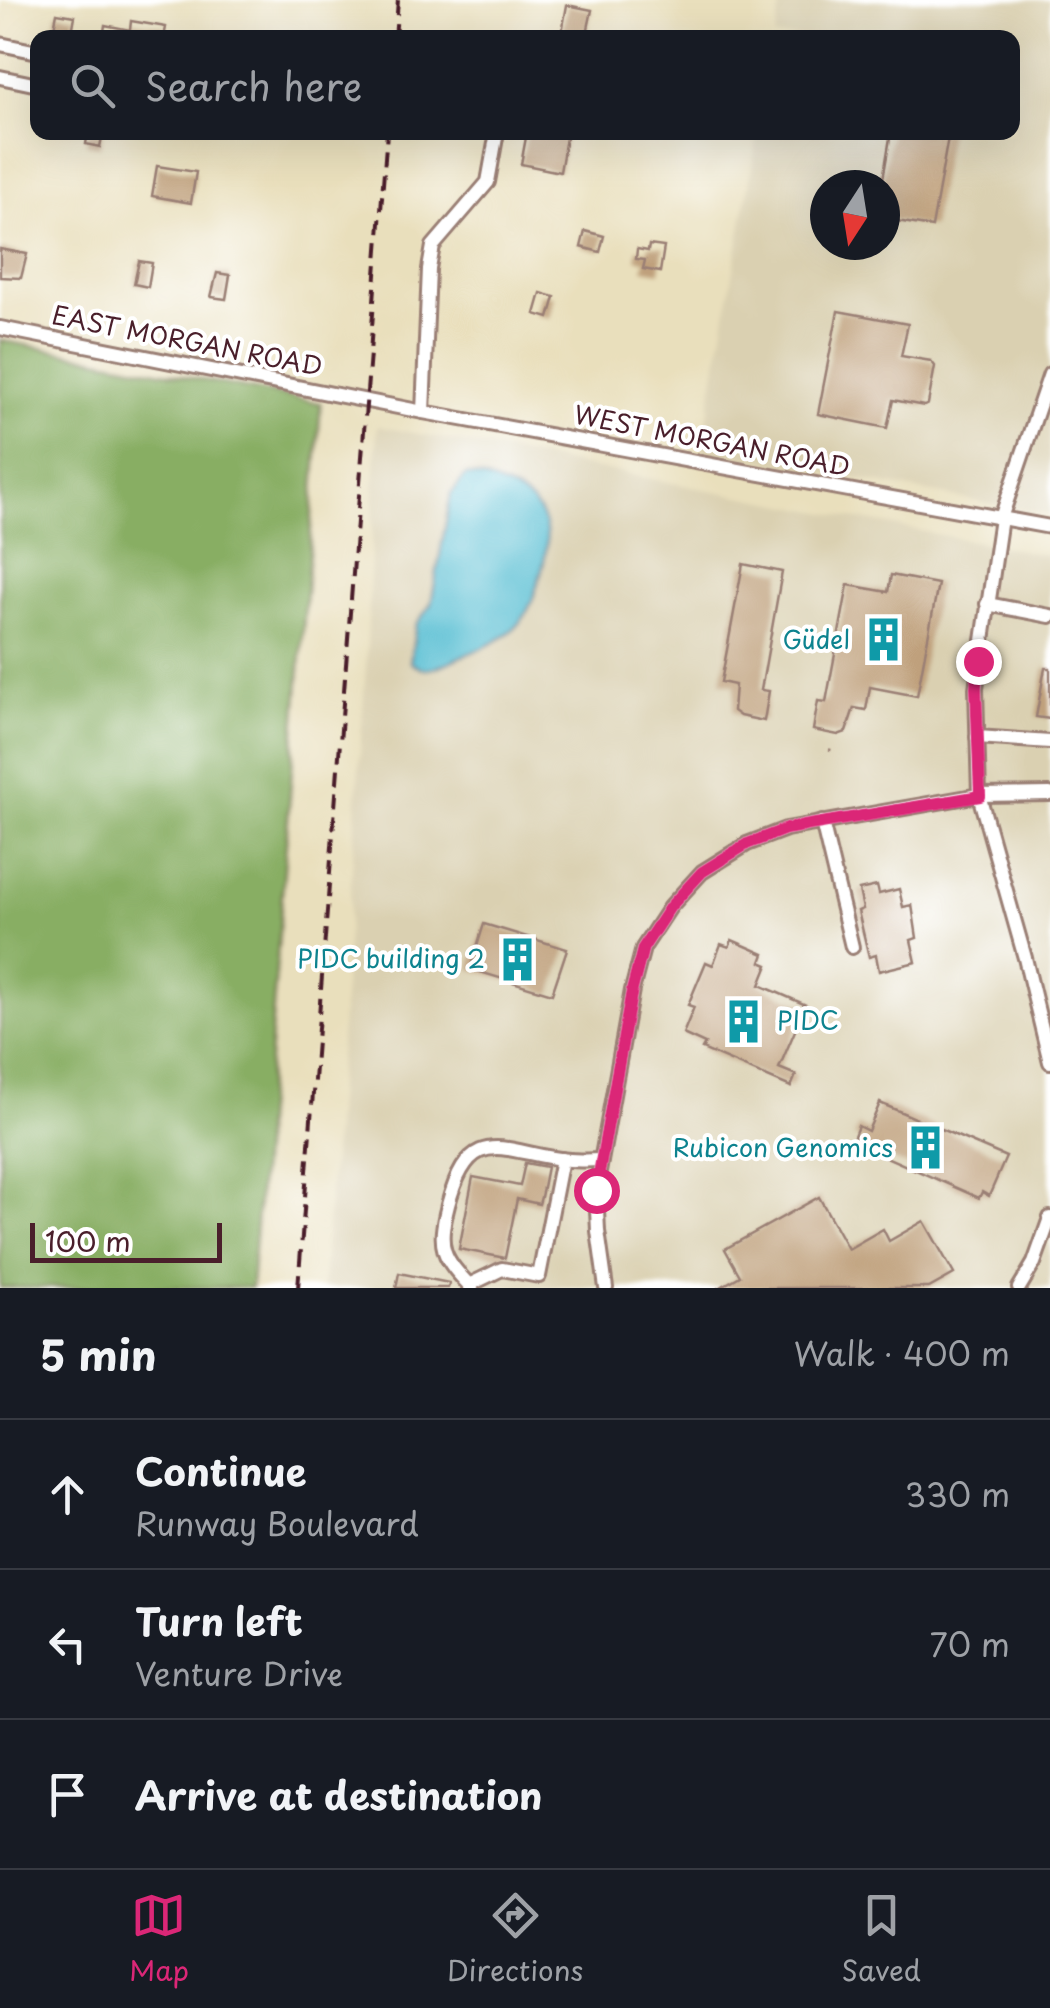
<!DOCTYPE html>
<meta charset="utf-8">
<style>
body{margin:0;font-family:"Playpen Sans",sans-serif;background:#20242c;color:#f1f3f6}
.compass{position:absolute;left:810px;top:170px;width:90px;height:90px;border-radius:50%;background:#171b24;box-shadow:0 10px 40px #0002;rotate:192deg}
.scale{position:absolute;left:30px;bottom:25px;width:192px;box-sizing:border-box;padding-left:10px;border:5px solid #4a1f2b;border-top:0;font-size:28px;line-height:35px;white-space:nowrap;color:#4a1f2b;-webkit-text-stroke:8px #fff;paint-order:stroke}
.stop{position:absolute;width:30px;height:30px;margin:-22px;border:8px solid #db2777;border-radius:50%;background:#fff}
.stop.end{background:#db2777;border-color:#fff;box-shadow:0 2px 10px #0008}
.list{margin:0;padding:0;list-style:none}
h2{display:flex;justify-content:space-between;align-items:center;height:130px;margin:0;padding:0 40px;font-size:42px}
h2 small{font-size:32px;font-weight:400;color:#9ea1a6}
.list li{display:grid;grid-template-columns:65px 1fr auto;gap:30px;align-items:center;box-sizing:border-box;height:150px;padding:0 40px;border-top:2px solid #363941}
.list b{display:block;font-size:38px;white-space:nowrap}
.list p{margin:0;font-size:32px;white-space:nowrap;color:#9ea1a6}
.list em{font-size:32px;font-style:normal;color:#9ea1a6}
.icon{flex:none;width:55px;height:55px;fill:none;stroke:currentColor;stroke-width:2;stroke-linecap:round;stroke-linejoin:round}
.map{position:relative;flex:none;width:1050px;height:1288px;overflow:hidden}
.search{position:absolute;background:#171b24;box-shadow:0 10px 40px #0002;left:30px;right:30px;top:30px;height:110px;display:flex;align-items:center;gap:25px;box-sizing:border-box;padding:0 35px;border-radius:20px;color:#9ea1a6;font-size:38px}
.sheet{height:580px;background:#171b24}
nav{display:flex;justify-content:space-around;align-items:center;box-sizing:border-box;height:140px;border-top:2px solid #363941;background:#171b24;font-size:28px;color:#9ea1a6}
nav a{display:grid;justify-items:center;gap:5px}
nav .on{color:#db2777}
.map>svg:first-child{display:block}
.built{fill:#dad0b1;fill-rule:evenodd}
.forest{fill:#88ae63;stroke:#696647;stroke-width:2.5}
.water{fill:#55bdd2;stroke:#506e7e;stroke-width:2.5}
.building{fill:#bfa07b}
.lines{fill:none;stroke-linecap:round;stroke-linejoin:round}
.minor-casing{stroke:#9a7f74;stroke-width:18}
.path{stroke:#9a7f74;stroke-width:2.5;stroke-dasharray:2.5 8;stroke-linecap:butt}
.minor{stroke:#fff;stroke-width:12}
.rail{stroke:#4a1f2b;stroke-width:4;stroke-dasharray:15 8;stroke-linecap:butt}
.route{stroke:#db2777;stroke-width:12}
.labels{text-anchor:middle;stroke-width:8;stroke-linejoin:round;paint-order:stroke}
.street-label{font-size:25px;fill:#4a1f2b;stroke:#fff}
.culture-label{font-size:25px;fill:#0d838f;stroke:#fff;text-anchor:end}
</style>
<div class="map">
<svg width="1050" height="1288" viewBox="0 0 1050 1288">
<rect width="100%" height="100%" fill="#fff"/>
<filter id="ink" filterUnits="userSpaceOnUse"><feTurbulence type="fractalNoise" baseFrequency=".01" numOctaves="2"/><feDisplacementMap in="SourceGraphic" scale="20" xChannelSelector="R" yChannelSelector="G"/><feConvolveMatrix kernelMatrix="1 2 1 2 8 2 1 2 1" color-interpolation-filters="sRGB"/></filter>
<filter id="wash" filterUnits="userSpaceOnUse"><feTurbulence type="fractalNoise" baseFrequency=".0048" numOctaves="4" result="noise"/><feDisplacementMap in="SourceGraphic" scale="40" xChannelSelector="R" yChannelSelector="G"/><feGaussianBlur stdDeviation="2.25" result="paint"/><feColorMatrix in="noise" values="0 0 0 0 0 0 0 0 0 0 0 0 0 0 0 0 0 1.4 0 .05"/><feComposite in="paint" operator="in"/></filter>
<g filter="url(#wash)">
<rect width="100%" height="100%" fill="#e9dfbc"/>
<g class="built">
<path d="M 781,0 L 1050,0 L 1050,515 L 702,450 L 758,133 L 1012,132 L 1012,38 L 775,37 ZM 825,185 L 885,185 L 885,245 L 825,245 Z"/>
<path d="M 377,426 L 1050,556 L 1050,1288 L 323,1288 L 366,667 Z"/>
</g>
<path class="forest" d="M 0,340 L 321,403 L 251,1288 L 0,1288 Z"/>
<path class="water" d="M 466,475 C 480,476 491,480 504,486 C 550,504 554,534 539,580 C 534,595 530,610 520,622 C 506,640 480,649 460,657 C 442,665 427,676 410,662 L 416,625 L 431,604 L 451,494 Z"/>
<g id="blocks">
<g class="building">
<path d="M 567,5 L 592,10 L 586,38 L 561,38 Z"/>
<path d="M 57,13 L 75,16 L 71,38 L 52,38 Z"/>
<path d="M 131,21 L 166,27 L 164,38 L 103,38 L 105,25 L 130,30 Z"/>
<path d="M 88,132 L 103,132 L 100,147 L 86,144 Z"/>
<path d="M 527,132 L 567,132 L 560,172 L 521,164 Z"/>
<path d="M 891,132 L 949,132 L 932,227 L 885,219 L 885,185 L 882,185 Z"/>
<path d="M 157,166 L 196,172 L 191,203 L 152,196 Z"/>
<path d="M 585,231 L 604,236 L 600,252 L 581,247 Z"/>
<path d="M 649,245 L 664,247 L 660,272 L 643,269 L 645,260 L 636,259 L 637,249 L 648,251 Z"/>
<path d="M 0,249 L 27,254 L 21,278 L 0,277 Z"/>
<path d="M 139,261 L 152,263 L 148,287 L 134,284 Z"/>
<path d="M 217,273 L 230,275 L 226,299 L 211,297 Z"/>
<path d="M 541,293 L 555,297 L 549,318 L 535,314 Z"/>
<path d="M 838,311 L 908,324 L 901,356 L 931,361 L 935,366 L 928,404 L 924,406 L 893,400 L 887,428 L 818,414 Z"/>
<path d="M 743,564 L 782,572 L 761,690 L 769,691 L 764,721 L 740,716 L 733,711 L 735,685 L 721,682 Z"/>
<path d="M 891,575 L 938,584 L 917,696 L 870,687 L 866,710 L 854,708 L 846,732 L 838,735 L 813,730 L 818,701 L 826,702 L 848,585 L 888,592 Z"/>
<path d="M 1045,668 L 1050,668 L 1050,719 L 1036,717 Z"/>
<path d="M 877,886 L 879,894 L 899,889 L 903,907 L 912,905 L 917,938 L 911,940 L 916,962 L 879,971 L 876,955 L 869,957 L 858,911 L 863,909 L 859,890 Z"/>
<path d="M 484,924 L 567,949 L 552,994 L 470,969 Z"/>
<path d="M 732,940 L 764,954 L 761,962 L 768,965 L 760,985 L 806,1005 L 779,1068 L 796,1075 L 791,1087 L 702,1049 L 705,1044 L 683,1034 L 694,1007 L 688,1005 L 706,962 L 713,965 L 721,944 L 729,947 Z"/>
<path d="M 880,1103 L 1006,1157 L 989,1196 L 982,1192 L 979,1198 L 861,1146 L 864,1141 L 854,1136 L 858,1126 L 868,1131 Z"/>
<path d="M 525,1163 L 547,1167 L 541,1197 L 539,1204 L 517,1199 L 505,1258 L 459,1249 L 473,1177 L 520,1186 Z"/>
<path d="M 819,1197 L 848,1249 L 883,1229 L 889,1241 L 924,1221 L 954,1274 L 929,1288 L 719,1288 L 740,1276 L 725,1249 Z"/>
<path d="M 399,1273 L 449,1283 L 448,1288 L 396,1288 Z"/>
</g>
</g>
</g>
<g filter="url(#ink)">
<use href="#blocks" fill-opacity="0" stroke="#9a7f74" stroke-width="2.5"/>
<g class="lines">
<defs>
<g id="minor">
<path d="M 0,44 L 38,52"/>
<path d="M 0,77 L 38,85"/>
<path d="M 0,328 L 423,412 L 1050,527"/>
<path d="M 1050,374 L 1001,518 L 976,688 L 979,795 L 1025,958 L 1050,1062"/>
<path d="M 423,412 L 429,269 L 433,246 L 488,182 L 497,132"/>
<path d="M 987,604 L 1050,616"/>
<path d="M 977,737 L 1050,742"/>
<path d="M 822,822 L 852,947"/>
<path d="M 469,1285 L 502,1269 L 539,1276 L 562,1159"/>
<path d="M 472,1288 C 442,1257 437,1248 448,1205 C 471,1118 506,1155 570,1160 C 580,1161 591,1160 601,1160"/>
<path d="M 606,1288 L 598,1231 L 596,1189 L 632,990 L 643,948 L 670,907 L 702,872 L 747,844 L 786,829 L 979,795 L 1050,794"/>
<path d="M 1019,1288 L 1034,1263 L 1050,1218"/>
</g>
</defs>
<use href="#minor" class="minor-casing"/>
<path class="path" d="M 830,751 L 831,745"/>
<use href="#minor" class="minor"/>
<g class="rail">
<path d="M 395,38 L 398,0"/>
<path d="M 298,1288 L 387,132"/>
</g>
</g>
</g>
<g class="lines" filter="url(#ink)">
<path class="route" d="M 596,1190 L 632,990 L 643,948 L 670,907 L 702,872 L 747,844 L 786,829 L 980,796 L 976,688 L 978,661"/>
</g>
<defs>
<symbol id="building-bare" viewBox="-9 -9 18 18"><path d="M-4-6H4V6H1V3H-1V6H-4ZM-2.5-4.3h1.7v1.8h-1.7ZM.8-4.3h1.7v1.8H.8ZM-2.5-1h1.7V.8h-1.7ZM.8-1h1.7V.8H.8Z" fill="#0f9aa8" stroke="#fff" stroke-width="2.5" paint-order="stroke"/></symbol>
</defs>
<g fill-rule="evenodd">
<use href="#building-bare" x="852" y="608" width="63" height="63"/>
<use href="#building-bare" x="486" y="928" width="63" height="63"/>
<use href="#building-bare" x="712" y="990" width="63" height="63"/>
<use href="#building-bare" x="894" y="1116" width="63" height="63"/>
</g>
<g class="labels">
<g class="street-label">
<text transform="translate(187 341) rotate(11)" y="9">EAST MORGAN ROAD</text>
<text transform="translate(712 441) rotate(11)" y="9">WEST MORGAN ROAD</text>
</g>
<g class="culture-label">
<text x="850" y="649">Güdel</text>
<text x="485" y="968">PIDC building 2</text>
<text x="777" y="1030" text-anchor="start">PIDC</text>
<text x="893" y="1157">Rubicon Genomics</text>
</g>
</g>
</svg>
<svg class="compass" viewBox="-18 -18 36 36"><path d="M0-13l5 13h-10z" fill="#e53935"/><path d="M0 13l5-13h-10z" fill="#9ea1a6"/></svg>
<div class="scale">100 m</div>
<div class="stop" style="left:596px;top:1190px"></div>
<div class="stop end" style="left:978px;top:661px"></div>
<div class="search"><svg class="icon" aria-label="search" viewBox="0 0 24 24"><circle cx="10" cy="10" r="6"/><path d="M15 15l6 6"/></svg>Search here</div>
</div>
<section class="sheet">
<h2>5 min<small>Walk · 400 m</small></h2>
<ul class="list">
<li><svg class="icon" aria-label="ahead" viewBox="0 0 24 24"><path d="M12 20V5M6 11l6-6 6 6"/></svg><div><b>Continue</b><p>Runway Boulevard</p></div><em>330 m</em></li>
<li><svg class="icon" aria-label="left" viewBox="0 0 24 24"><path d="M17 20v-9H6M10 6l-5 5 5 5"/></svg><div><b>Turn left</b><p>Venture Drive</p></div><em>70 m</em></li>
<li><svg class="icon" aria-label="arrive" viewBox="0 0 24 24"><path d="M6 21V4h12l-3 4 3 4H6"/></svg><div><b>Arrive at destination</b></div></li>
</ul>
</section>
<nav>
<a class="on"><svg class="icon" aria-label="map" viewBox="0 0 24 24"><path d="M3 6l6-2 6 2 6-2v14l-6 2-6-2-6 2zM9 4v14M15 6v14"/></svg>Map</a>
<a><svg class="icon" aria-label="directions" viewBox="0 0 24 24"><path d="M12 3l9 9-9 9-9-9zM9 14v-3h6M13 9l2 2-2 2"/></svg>Directions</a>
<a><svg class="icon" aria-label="saved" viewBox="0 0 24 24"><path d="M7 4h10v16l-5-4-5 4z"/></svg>Saved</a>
</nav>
